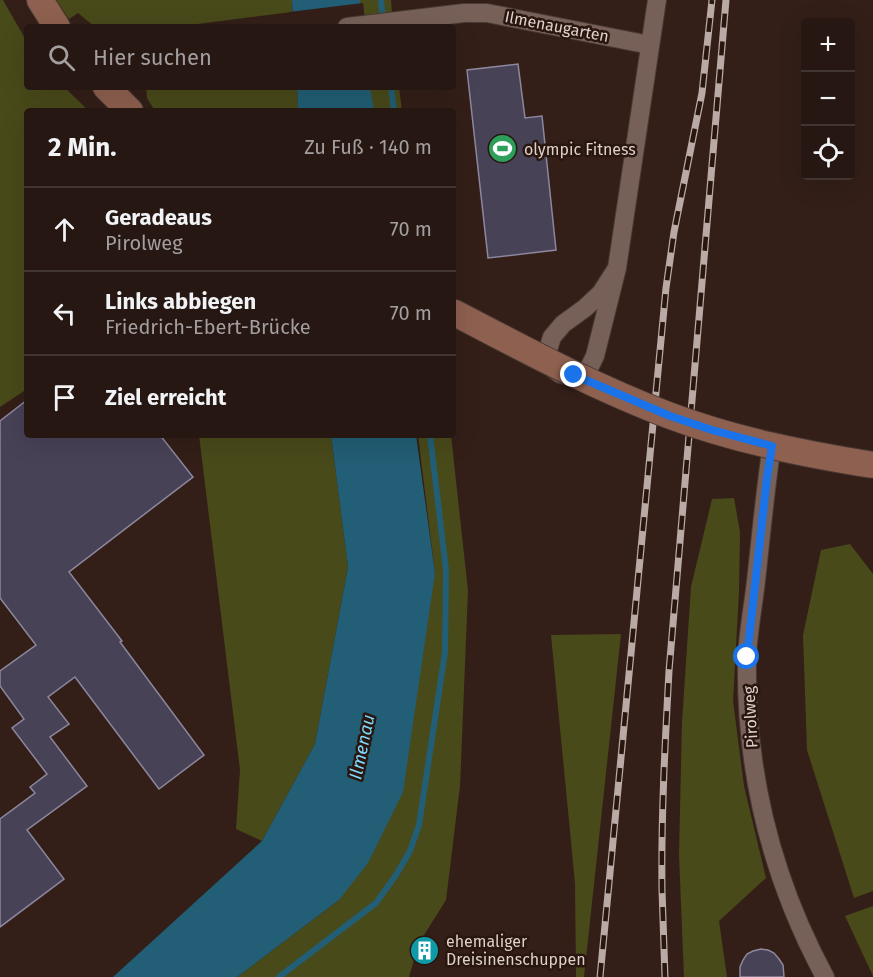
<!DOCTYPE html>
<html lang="de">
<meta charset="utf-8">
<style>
body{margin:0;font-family:"Fira Sans",sans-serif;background:#2e201b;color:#f1f3f6}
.controls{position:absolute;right:18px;top:18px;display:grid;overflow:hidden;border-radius:6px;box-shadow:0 6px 24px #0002}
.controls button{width:54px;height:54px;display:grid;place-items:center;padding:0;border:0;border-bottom:2px solid #423632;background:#261712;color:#f1f3f6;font:30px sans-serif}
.stop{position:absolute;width:18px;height:18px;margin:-14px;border:4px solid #1a73e8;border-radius:50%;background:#fff}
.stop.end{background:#1a73e8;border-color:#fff;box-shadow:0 2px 6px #0008}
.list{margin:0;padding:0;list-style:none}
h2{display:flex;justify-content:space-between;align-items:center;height:78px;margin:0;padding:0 24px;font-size:26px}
h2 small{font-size:20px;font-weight:400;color:#a49f9f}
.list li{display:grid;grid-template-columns:39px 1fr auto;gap:18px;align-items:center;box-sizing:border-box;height:84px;padding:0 24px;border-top:2px solid #423632}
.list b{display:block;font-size:22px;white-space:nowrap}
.list p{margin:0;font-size:20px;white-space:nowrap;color:#a49f9f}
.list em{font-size:20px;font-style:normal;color:#a49f9f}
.icon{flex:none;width:33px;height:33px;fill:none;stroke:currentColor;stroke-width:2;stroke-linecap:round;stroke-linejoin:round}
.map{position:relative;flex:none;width:873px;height:977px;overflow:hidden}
.search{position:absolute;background:#261712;box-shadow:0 6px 24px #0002;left:24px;top:24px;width:432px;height:66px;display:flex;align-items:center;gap:15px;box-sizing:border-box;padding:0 21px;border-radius:6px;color:#a49f9f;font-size:22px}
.panel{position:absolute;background:#261712;box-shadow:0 6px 24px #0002;left:24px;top:108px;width:432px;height:330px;border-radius:6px}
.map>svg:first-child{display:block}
.green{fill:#494a1a}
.water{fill:#225e75}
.pier{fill:#331f18}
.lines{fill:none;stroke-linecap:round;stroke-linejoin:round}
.stream{stroke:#225e75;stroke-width:6}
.building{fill:#474256;stroke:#8d889f;stroke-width:1.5}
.minor-casing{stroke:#493934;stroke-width:20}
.secondary-casing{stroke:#493934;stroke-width:28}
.minor{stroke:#776057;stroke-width:18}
.secondary{stroke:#8e604f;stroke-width:26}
.rail-casing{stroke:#b9aaa5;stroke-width:7}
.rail{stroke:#29160f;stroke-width:4.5;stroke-dasharray:14;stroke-linecap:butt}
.secondary-bridge-casing{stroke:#493934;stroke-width:28;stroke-linecap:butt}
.secondary-bridge{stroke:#8e604f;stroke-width:26}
.route{stroke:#1a73e8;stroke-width:8}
.labels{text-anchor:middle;stroke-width:5;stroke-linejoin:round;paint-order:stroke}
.street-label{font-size:16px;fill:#ded0cb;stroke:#29160f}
.poi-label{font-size:16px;fill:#ded0cb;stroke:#29160f;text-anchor:start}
.water-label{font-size:18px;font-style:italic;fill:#7ed8fe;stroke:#29160f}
</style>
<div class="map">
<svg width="873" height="977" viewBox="0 0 873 977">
<rect width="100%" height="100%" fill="#331f18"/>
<g class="green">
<path d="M 0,0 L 3,0 L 27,42 L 27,87 L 64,87 L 89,111 L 27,111 L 27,389 L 0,407 Z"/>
<path d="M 56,0 L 292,0 L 292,12 L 174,27 L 95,27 L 78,13 L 69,19 Z"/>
<path d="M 359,0 L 391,0 L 393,27 L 362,27 Z"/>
<path d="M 146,87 L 297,87 L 298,111 L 155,111 L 147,98 Z"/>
<path d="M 368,87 L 399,87 L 402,111 L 371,111 Z"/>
<path d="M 199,435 L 331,435 L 348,567 L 315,744 L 262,841 L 236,829 L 240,770 Z"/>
<path d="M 418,435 L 451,435 L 468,591 L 460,786 L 446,900 L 419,943 L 409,977 L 237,977 L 339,900 L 435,573 Z"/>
<path d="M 734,498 L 740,532 L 739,591 L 733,701 L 744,786 L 766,878 L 719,921 L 727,977 L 684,977 L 679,855 L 682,722 L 691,587 L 712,499 Z"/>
<path d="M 850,544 L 873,574 L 873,891 L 854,898 L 807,750 L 803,635 L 821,550 Z"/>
<path d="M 621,634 L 584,977 L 576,977 L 575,883 L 551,635 Z"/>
<path d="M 873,906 L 873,976 L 845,916 Z"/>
</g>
<g class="water">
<path d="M 292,0 L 360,0 L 363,27 L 293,27 Z"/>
<path d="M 297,87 L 370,87 L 374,111 L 298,111 Z"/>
<path d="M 331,435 L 416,435 L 435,573 L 403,792 L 368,863 L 339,900 L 237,977 L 113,977 L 262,841 L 315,744 L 348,567 Z"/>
</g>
<path class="pier" d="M 363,3 L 366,27 L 290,27 L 289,12 Z"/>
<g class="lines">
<g class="stream">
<path d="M 381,0 L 383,20"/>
<path d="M 391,87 L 394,111"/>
<path d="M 279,977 L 376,903 L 396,875 L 410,851 L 419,825 L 445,652 L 446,570 L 430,435"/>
</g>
</g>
<g class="building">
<path d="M 518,64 L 525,118 L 542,116 L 556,250 L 488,258 L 467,70 Z"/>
<path d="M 27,400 L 27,435 L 160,435 L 193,477 L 69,572 L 122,641 L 120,642 L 204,755 L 159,789 L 75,677 L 48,697 L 69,724 L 50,737 L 87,786 L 27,830 L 64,879 L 0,927 L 0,819 L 35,793 L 30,787 L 47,774 L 12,728 L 24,719 L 0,686 L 0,671 L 36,645 L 0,598 L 0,421 Z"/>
<path d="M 761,949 L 768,950 L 774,953 L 779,959 L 783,965 L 784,977 L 740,977 L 740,967 L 743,960 L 747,954 L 753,951 Z"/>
</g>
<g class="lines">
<defs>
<g id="minor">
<path d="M 347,27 L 464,13 L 487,13 L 650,45"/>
<path d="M 617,268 L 595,356 L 588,370 L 574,376 L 560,374 L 551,367 L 547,353 L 552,337 L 563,324 L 585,308 L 601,293 L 617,268 L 657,0"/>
<path d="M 772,445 C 765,491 761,536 756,581 C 753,607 748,633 747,658 C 745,772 771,877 825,977"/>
</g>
<g id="secondary">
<path d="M 40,0 L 57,27"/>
<path d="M 106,87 L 130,111"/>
</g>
</defs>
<use href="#minor" class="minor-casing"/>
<use href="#secondary" class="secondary-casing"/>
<use href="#minor" class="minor"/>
<use href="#secondary" class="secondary"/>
<defs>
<g id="rail">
<path d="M 600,977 L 666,288 L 674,232 L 702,93 L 712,0"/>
<path d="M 665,977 C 664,948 663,919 662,890 C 661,817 665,744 669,671 L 726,0"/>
</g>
</defs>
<use href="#rail" class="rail-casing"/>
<use href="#rail" class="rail"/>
<defs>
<path id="secondary-bridge" d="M 453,312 C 524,349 594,387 668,415 C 734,440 804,454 873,465"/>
</defs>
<use href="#secondary-bridge" class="secondary-bridge-casing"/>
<use href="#secondary-bridge" class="secondary-bridge"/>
</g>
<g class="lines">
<path class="route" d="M 574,375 L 670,416 L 712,430 L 772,446 L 767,478 L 747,657"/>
</g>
<defs>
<symbol id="stadium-disc" viewBox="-11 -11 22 22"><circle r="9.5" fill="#2e9e5b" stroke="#29160f"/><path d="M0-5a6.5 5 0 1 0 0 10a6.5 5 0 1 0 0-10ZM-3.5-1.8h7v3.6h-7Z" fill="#fff"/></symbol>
<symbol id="building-disc" viewBox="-11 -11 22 22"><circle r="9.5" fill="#0f9aa8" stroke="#29160f"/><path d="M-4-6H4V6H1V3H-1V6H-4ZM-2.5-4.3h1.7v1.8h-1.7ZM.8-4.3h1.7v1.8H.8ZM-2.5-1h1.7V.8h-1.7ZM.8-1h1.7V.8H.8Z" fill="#fff"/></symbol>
</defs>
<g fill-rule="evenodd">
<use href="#stadium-disc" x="486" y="132" width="33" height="33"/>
<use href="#building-disc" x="408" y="934" width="33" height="33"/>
</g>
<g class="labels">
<g class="street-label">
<text transform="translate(557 26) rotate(11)" y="6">Ilmenaugarten</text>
<text transform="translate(750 717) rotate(-93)" y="6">Pirolweg</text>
</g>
<g class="poi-label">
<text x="524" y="155">olympic Fitness</text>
<text x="446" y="947">ehemaliger<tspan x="446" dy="18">Dreisinenschuppen</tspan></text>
</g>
<g class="water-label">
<text transform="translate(362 747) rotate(-78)" y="6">Ilmenau</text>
</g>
</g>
</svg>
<div class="controls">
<button>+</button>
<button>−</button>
<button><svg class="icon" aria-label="locate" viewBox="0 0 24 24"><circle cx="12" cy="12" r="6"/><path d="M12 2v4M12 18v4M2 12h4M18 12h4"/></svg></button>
</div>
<div class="stop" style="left:747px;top:657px"></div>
<div class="stop end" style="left:574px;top:375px"></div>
<div class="search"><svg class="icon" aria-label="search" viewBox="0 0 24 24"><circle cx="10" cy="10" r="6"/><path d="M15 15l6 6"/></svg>Hier suchen</div>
<section class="panel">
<h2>2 Min.<small>Zu Fuß · 140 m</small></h2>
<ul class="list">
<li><svg class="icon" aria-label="ahead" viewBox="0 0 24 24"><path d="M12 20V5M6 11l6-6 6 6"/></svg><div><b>Geradeaus</b><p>Pirolweg</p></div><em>70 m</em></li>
<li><svg class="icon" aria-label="left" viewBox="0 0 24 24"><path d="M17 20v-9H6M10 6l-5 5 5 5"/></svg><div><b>Links abbiegen</b><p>Friedrich-Ebert-Brücke</p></div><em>70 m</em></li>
<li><svg class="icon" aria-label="arrive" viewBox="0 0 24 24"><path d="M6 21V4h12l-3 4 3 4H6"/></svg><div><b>Ziel erreicht</b></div></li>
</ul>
</section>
</div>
